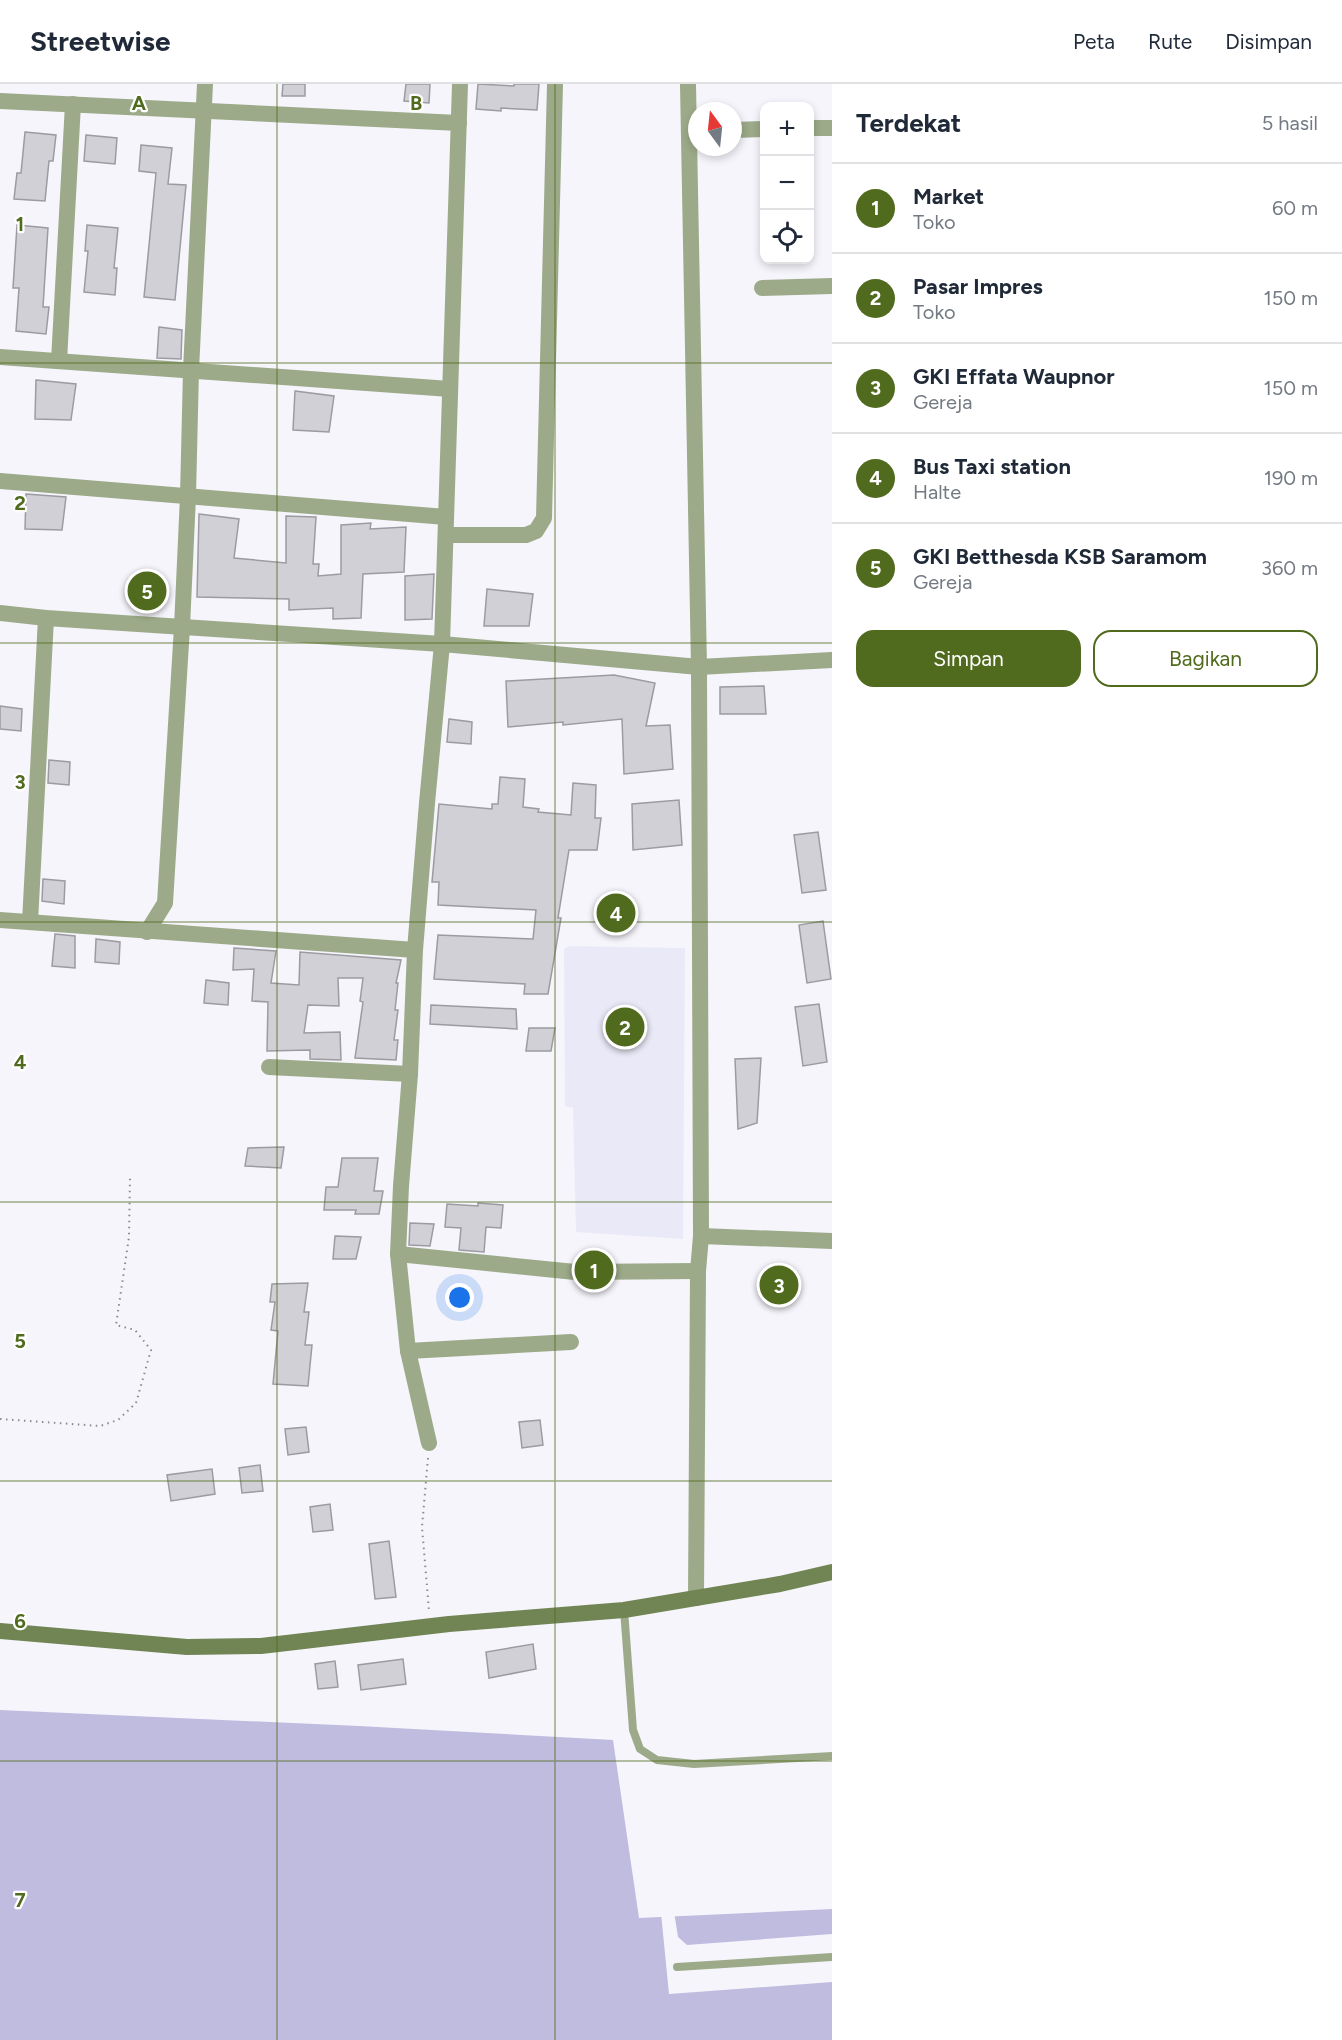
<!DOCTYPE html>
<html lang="id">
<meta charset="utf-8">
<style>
body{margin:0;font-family:Figtree,sans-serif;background:#f6f6f7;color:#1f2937}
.controls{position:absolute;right:18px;top:18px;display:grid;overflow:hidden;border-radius:12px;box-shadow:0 3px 9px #0003}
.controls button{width:54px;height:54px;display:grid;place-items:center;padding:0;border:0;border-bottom:2px solid #e0e1e3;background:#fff;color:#1f2937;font:30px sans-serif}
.compass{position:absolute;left:688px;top:18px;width:54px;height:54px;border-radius:50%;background:#fff;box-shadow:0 3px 9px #0003;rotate:345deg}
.you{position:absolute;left:460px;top:1214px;width:21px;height:21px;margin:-15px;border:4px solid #fff;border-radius:50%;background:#1a73e8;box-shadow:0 0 0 9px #1a73e833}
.badge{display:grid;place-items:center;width:39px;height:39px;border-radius:50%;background:#506b1d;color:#fff;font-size:20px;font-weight:700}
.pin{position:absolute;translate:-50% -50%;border:3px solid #fff;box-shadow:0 2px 6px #0006}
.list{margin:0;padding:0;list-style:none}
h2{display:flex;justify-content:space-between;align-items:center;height:78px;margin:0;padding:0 24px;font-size:26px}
h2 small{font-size:20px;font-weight:400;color:#747a83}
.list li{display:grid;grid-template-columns:39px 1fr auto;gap:18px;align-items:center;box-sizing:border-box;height:90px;padding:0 24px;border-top:2px solid #e0e1e3}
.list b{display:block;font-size:22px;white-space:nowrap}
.list p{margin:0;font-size:20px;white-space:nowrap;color:#747a83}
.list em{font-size:20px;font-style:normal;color:#747a83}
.actions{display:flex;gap:12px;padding:18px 24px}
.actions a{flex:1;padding:14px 0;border:2px solid #506b1d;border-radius:18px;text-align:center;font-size:21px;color:#506b1d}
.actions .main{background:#506b1d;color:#fff}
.icon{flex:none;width:33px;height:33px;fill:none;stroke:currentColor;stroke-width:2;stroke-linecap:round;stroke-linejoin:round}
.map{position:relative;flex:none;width:832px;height:1956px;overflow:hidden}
header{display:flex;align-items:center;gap:36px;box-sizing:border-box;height:84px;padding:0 30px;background:#fff;border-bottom:2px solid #e0e1e3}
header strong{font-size:28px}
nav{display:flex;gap:33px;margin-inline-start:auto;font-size:21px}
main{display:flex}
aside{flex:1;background:#fff}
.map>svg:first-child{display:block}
.built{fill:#eae9f7}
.water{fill:#c0bcdf}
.pier{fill:#f6f5fc}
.building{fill:#d0d0d6;stroke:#9b9ba1;stroke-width:1.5}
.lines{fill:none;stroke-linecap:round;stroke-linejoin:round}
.path{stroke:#8a898e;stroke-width:2;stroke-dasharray:1.5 4.5;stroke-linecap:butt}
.service{stroke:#9caa89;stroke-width:8}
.minor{stroke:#9caa89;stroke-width:16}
.secondary{stroke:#718554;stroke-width:16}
.grid{fill:none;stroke:#506b1d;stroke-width:1.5;stroke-opacity:0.55}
.grid-label{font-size:20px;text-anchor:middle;font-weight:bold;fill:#506b1d;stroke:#fff;stroke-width:4.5;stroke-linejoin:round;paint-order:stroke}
</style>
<header>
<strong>Streetwise</strong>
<nav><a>Peta</a><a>Rute</a><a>Disimpan</a></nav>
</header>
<main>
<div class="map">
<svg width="832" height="1956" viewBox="0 0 832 1956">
<rect width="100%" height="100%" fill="#f6f5fc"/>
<path class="built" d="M 569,862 L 685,864 L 683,1155 L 576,1148 L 573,1024 L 565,1022 L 564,865 Z"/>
<path class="water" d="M 0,1626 L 359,1642 L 613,1656 L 639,1834 L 832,1825 L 832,1956 L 0,1956 Z"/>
<path class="pier" d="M 674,1828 L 678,1853 L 687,1861 L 832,1850 L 832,1898 L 669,1910 L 661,1829 Z"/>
<g class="building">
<path d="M 283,0 L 305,0 L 305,12 L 282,12 Z"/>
<path d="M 406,0 L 430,0 L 429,19 L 404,17 Z"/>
<path d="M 478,0 L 514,2 L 514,0 L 539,0 L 537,26 L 501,24 L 501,27 L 476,25 Z"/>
<path d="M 25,48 L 56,51 L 53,77 L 49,77 L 45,117 L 14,115 L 17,89 L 21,89 Z"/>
<path d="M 86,51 L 117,54 L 115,80 L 84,77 Z"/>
<path d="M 141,61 L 172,64 L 168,100 L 186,101 L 175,216 L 144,213 L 156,89 L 139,87 Z"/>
<path d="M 17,141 L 48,144 L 43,223 L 49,223 L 46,250 L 16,247 L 19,204 L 13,204 Z"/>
<path d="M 87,141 L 118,144 L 114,184 L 117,184 L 115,211 L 84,208 L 88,167 L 85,167 Z"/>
<path d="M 159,243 L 182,246 L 181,275 L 157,274 Z"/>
<path d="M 36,296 L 76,300 L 71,336 L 35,335 Z"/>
<path d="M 295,307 L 334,312 L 329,348 L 293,346 Z"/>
<path d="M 26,410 L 66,413 L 62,446 L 25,445 Z"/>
<path d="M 199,430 L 239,435 L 234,474 L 286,479 L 286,432 L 316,433 L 313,480 L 319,480 L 318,492 L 341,490 L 341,441 L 371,439 L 370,445 L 406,443 L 404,488 L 363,490 L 361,534 L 333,535 L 333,524 L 289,526 L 289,515 L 197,513 Z"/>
<path d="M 434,490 L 432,535 L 405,536 L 405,492 Z"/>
<path d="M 487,505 L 533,510 L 529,542 L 484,542 Z"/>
<path d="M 614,591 L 655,599 L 646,642 L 670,641 L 673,685 L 624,690 L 622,635 L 563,641 L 563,638 L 508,643 L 506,597 Z"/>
<path d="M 764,602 L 766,630 L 720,630 L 720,603 Z"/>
<path d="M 0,622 L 22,625 L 21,647 L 0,645 Z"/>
<path d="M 449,635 L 472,638 L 471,660 L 447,658 Z"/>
<path d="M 49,676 L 70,678 L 69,701 L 48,699 Z"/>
<path d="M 500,693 L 525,695 L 523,723 L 539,725 L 538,728 L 571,731 L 573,699 L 596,701 L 595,734 L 601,734 L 597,766 L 569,766 L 558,834 L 561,834 L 548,910 L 524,910 L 525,900 L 434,895 L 438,851 L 533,855 L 536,826 L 438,821 L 439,798 L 432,798 L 439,720 L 492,725 L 492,720 L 498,720 Z"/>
<path d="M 679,716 L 682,761 L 633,766 L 632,720 Z"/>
<path d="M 818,748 L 826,806 L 802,809 L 794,751 Z"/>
<path d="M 43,795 L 65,797 L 64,820 L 42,817 Z"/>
<path d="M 823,837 L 831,895 L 807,899 L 799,841 Z"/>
<path d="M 55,850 L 75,852 L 75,884 L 52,882 Z"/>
<path d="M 96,855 L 120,858 L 119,880 L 95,878 Z"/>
<path d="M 234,864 L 276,867 L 271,899 L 299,901 L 300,868 L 401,876 L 396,899 L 398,899 L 395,926 L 398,926 L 394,956 L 398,956 L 396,976 L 355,974 L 363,918 L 360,917 L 363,894 L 338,894 L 339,922 L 308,921 L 304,949 L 340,948 L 341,976 L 310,975 L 310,966 L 267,967 L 268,918 L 252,917 L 254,885 L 233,886 Z"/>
<path d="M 206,896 L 229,899 L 228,921 L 204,919 Z"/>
<path d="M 819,920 L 827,978 L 803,982 L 795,923 Z"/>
<path d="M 431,921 L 516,925 L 517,945 L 430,940 Z"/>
<path d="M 529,944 L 555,944 L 551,967 L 526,967 Z"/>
<path d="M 761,974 L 757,1039 L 738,1045 L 735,975 Z"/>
<path d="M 284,1063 L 281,1084 L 245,1082 L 248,1064 Z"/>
<path d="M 342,1074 L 378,1074 L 374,1107 L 383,1107 L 379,1130 L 355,1130 L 356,1126 L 324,1126 L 326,1103 L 338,1103 Z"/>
<path d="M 478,1119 L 503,1121 L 501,1144 L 486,1143 L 484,1168 L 459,1166 L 461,1144 L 445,1143 L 447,1120 L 478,1122 Z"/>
<path d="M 410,1139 L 434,1140 L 430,1162 L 409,1161 Z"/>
<path d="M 335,1152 L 361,1153 L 356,1175 L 333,1175 Z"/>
<path d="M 308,1199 L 304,1228 L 309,1228 L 305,1261 L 312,1261 L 308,1302 L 273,1300 L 278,1247 L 271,1246 L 275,1218 L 270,1218 L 272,1200 Z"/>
<path d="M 540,1336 L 543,1361 L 522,1364 L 519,1338 Z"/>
<path d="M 306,1343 L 309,1368 L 288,1371 L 285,1345 Z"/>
<path d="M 260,1381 L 263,1407 L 242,1409 L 239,1384 Z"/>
<path d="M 212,1385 L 215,1410 L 171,1417 L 167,1391 Z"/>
<path d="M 330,1420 L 333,1446 L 313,1448 L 310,1423 Z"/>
<path d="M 389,1457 L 396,1513 L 375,1515 L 369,1460 Z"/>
<path d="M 533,1560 L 536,1585 L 489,1594 L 486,1568 Z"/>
<path d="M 403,1575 L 406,1600 L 361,1606 L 358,1581 Z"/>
<path d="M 335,1577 L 338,1603 L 318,1605 L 315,1580 Z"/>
</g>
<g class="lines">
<g class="path">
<path d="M 0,1335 L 100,1342 L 118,1336 L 136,1319 L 151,1266 L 135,1246 L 116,1241 L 129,1153 L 130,1092"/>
<path d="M 428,1374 L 422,1443 L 429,1527"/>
</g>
<g class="service">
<path d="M 624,1526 L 633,1646 L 640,1665 L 657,1676 L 694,1680 L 832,1672"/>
<path d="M 677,1883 L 832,1873"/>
</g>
<g class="minor">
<path d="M 688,0 L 699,583 L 701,1152 L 698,1187 L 696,1514"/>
<path d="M 0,17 L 459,39"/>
<path d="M 810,44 L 832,44"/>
<path d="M 733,46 L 764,45"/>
<path d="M 762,204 L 832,202"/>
<path d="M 0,273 L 450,305"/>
<path d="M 59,277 L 73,20"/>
<path d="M 0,397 L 446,433"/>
<path d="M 446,451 L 526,451 L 536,447 L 544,434 L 555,0"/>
<path d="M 0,529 L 46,534 L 442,560 L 699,583 L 832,576"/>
<path d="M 0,836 L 415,866"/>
<path d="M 30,838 L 46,534"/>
<path d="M 147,848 L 165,819 L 182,543 L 188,412 L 191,286 L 205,0"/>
<path d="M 269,983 L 410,990"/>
<path d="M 701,1152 L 832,1157"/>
<path d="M 398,1170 L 575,1188 L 698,1187"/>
<path d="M 408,1267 L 571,1258"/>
<path d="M 429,1359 L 408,1267 L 398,1170 L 401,1102 L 410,990 L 415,866 L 427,719 L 442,560 L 460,0"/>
</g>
<path class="secondary" d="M 0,1547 L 187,1563 L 261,1562 L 449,1540 L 624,1526 L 780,1500 L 832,1488"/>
</g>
<path class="grid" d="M 277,0 L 277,1956M 555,0 L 555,1956M 0,279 L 832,279M 0,559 L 832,559M 0,838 L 832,838M 0,1118 L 832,1118M 0,1397 L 832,1397M 0,1677 L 832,1677"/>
<g class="grid-label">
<text x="139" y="26">A</text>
<text x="416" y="26">B</text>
<text x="20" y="147">1</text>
<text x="20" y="426">2</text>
<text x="20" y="705">3</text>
<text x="20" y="985">4</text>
<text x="20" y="1264">5</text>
<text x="20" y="1544">6</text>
<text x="20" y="1823">7</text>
</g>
</svg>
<div class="controls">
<button>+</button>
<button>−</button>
<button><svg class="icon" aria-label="locate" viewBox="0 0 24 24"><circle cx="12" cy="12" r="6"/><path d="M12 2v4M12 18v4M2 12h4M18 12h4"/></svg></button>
</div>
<svg class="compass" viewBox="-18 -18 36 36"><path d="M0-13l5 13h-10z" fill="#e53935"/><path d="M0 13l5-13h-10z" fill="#747a83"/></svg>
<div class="you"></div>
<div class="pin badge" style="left:594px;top:1186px">1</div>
<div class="pin badge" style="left:625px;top:943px">2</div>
<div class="pin badge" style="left:779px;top:1201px">3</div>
<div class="pin badge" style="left:616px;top:829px">4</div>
<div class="pin badge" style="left:147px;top:507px">5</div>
</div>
<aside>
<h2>Terdekat<small>5 hasil</small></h2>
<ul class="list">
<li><span class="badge">1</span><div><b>Market</b><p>Toko</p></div><em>60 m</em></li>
<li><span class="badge">2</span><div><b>Pasar Impres</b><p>Toko</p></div><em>150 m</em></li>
<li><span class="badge">3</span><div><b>GKI Effata Waupnor</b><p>Gereja</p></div><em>150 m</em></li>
<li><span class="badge">4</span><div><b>Bus Taxi station</b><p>Halte</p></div><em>190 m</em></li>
<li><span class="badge">5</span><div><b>GKI Betthesda KSB Saramom</b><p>Gereja</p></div><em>360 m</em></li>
</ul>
<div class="actions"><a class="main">Simpan</a><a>Bagikan</a></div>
</aside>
</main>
